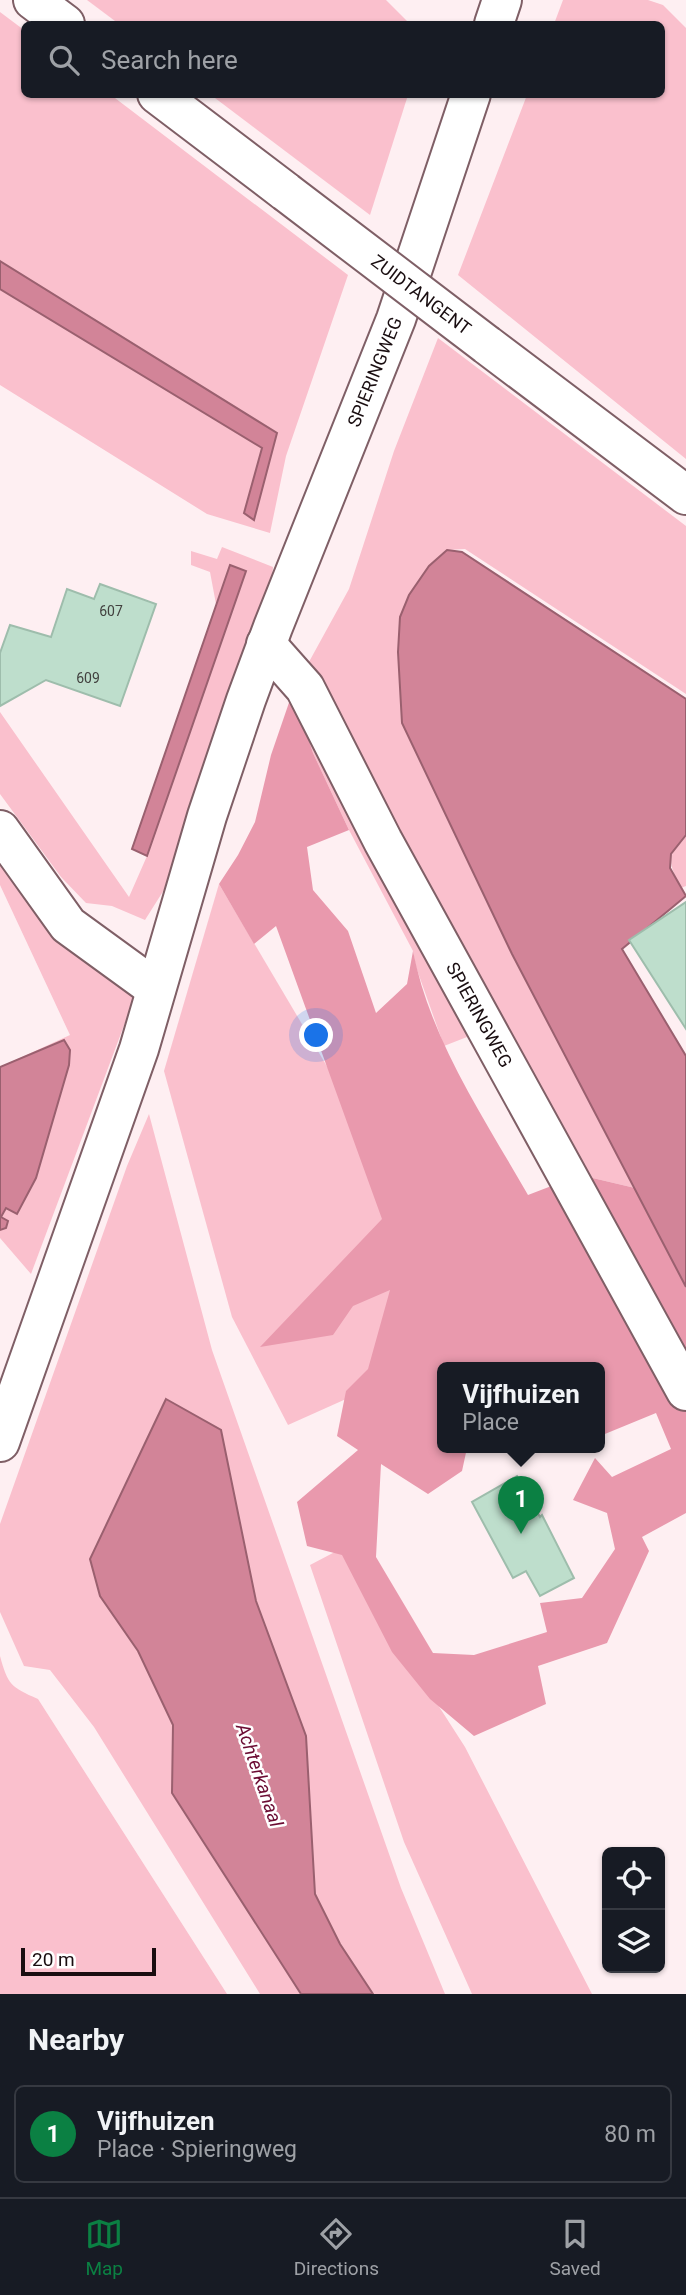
<!DOCTYPE html>
<meta charset="utf-8">
<style>
body{margin:0;font-family:Roboto,sans-serif;background:#20242c;color:#f1f3f6}
.controls{position:absolute;right:21px;bottom:21px;display:grid;overflow:hidden;border-radius:10px;box-shadow:0 2px 5px #0004}
.controls button{width:63px;height:63px;display:grid;place-items:center;padding:0;border:0;border-bottom:2px solid #363941;background:#171b24;color:#f1f3f6;font:35px sans-serif}
.scale{position:absolute;left:21px;bottom:18px;width:135px;box-sizing:border-box;padding-left:7px;border:4px solid #190d10;border-top:0;font-size:19px;line-height:24px;white-space:nowrap;color:#190d10;-webkit-text-stroke:5px #fff;paint-order:stroke}
.you{position:absolute;left:317px;top:1036px;width:24px;height:24px;margin:-18px;border:5px solid #fff;border-radius:50%;background:#1a73e8;box-shadow:0 0 0 10px #1a73e833}
.badge{display:grid;place-items:center;width:46px;height:46px;border-radius:50%;background:#0b8043;color:#fff;font-size:23px;font-weight:700}
.pin{position:absolute;translate:-50% -58px;filter:drop-shadow(0 2px 4px #0008)}
.pin::after{content:'';position:absolute;top:37px;width:24px;height:21px;background:inherit;clip-path:polygon(0 0,100% 0,50% 100%)}
.popup{position:absolute;left:437px;top:1362px;width:168px;height:91px;box-sizing:border-box;display:grid;place-content:center;border-radius:10px;background:#171b24;filter:drop-shadow(0 2px 5px #0005);font-size:23px;white-space:nowrap;color:#9ea1a6}
.popup b{font-size:26px;color:#f1f3f6}
.popup::after{content:'';position:absolute;left:50%;top:100%;margin-left:-14px;border:14px solid transparent;border-top-color:#171b24}
.list{margin:0;padding:0;list-style:none}
h2{display:flex;justify-content:space-between;align-items:center;height:91px;margin:0;padding:0 28px;font-size:30px}
h2 small{font-size:23px;font-weight:400;color:#9ea1a6}
.list li{display:grid;grid-template-columns:46px 1fr auto;gap:21px;align-items:center;box-sizing:border-box;height:98px;margin:0 14px 14px;padding:0 14px;border:2px solid #363941;border-radius:10px}
.list b{display:block;font-size:26px;white-space:nowrap}
.list p{margin:0;font-size:23px;white-space:nowrap;color:#9ea1a6}
.list em{font-size:23px;font-style:normal;color:#9ea1a6}
.icon{flex:none;width:38px;height:38px;fill:none;stroke:currentColor;stroke-width:2;stroke-linecap:round;stroke-linejoin:round}
.map{position:relative;flex:none;width:686px;height:1994px;overflow:hidden}
.search{position:absolute;background:#171b24;box-shadow:0 2px 5px #0004;left:21px;right:21px;top:21px;height:77px;display:flex;align-items:center;gap:18px;box-sizing:border-box;padding:0 24px;border-radius:10px;color:#9ea1a6;font-size:26px}
.sheet{height:203px;background:#171b24}
nav{display:flex;justify-content:space-around;align-items:center;box-sizing:border-box;height:98px;border-top:2px solid #363941;background:#171b24;font-size:19px;color:#9ea1a6}
nav a{display:grid;justify-items:center;gap:4px}
nav .on{color:#0b8043}
.map>svg:first-child{display:block}
.green{fill:#fac0cd}
.forest{fill:#e999ad;fill-rule:evenodd}
.water{fill:#d28498;stroke:#9a606f;stroke-width:2}
.building{fill:#bedecc;stroke:#9ebdac;stroke-width:2}
.lines{fill:none;stroke-linecap:round;stroke-linejoin:round}
.minor-casing{stroke:#7f5f66;stroke-width:42}
.minor{stroke:#fff;stroke-width:38}
.minor-bridge-casing{stroke:#7f5f66;stroke-width:42;stroke-linecap:butt}
.minor-bridge{stroke:#fff;stroke-width:38}
.labels{text-anchor:middle;stroke-width:5;stroke-linejoin:round;paint-order:stroke}
.number-label{font-size:14px;fill:#42413f}
.street-label{font-size:18px;fill:#190d10;stroke:#fff}
.water-label{font-size:19px;font-style:italic;fill:#6b0c33;stroke:#fff}
</style>
<div class="map">
<svg width="686" height="1994" viewBox="0 0 686 1994">
<rect width="100%" height="100%" fill="#feeff2"/>
<g class="green">
<path d="M 87,0 L 386,0 L 410,24 L 119,24 Z"/>
<path d="M 563,0 L 648,0 L 663,5 L 686,28 L 686,459 L 458,275 L 527,95 L 662,94 L 662,24 L 554,24 Z"/>
<path d="M 0,12 L 24,30 L 24,94 L 111,95 L 348,275 L 286,456 L 270,533 L 207,514 L 0,385 Z"/>
<path d="M 211,95 L 408,95 L 370,215 Z"/>
<path d="M 438,338 L 686,526 L 686,694 L 465,549 L 447,550 L 402,723 L 635,1188 L 580,1175 L 495,1026 L 444,1046 L 416,967 L 413,951 L 349,830 L 313,753 L 293,691 L 349,589 L 394,451 Z"/>
<path d="M 222,547 L 273,567 L 271,591 L 186,855 L 145,920 L 112,906 L 86,903 L 61,877 L 0,794 L 0,712 L 129,897 L 147,856 L 246,572 L 230,565 L 216,604 L 210,572 L 191,565 L 191,551 L 217,559 Z"/>
<path d="M 686,835 L 686,886 L 681,888 C 669,865 665,855 686,835 Z"/>
<path d="M 0,858 L 135,996 L 31,1274 L 0,1238 L 0,1067 L 70,1035 L 0,885 Z"/>
<path d="M 219,884 L 370,1139 L 480,1339 L 288,1425 L 232,1317 L 164,1071 Z"/>
<path d="M 149,1114 L 212,1350 L 401,1888 L 445,1994 L 373,1994 L 340,1944 L 315,1894 L 306,1736 L 256,1601 L 221,1430 L 100,1596 L 138,1651 L 173,1725 L 172,1793 L 301,1994 L 260,1994 L 94,1727 L 50,1670 L 24,1666 L 0,1612 L 0,1524 L 127,1166 Z"/>
<path d="M 352,1543 L 377,1610 L 465,1747 L 592,1994 L 472,1994 L 404,1842 L 310,1565 Z"/>
<path d="M 0,1656 C 8,1685 11,1687 38,1699 L 227,1994 L 0,1994 Z"/>
</g>
<path class="forest" d="M 293,691 L 313,753 L 349,830 L 307,847 L 313,890 L 348,931 L 376,1013 L 407,984 L 413,951 C 430,1039 484,1118 528,1195 L 580,1175 L 635,1188 L 686,1288 L 686,1513 L 642,1537 L 649,1551 L 607,1643 L 538,1666 L 546,1704 L 474,1736 L 430,1699 L 392,1652 L 342,1555 L 307,1546 L 297,1502 L 358,1450 L 337,1436 L 346,1391 L 368,1369 L 390,1290 L 353,1306 L 333,1335 L 260,1347 L 382,1219 L 276,926 L 254,944 L 219,884 L 238,855 L 255,822 L 271,755 ZM 442,1368 L 600,1368 L 600,1436 L 656,1413 L 671,1449 L 612,1477 L 595,1458 L 573,1500 L 607,1513 L 615,1549 L 582,1598 L 540,1603 L 547,1632 L 474,1655 L 433,1653 L 376,1557 L 381,1464 L 428,1494 L 462,1471 L 467,1448 L 442,1448 Z"/>
<g class="water">
<path d="M 0,261 L 277,433 L 254,520 L 244,513 L 262,448 L 0,289 Z"/>
<path d="M 447,550 L 462,552 L 686,699 L 686,835 L 671,854 L 670,868 L 686,896 L 622,949 L 686,1056 L 686,1287 L 512,954 L 402,723 L 398,652 L 400,617 L 409,595 L 429,566 Z"/>
<path d="M 230,565 L 246,571 L 147,856 L 132,849 Z"/>
<path d="M 64,1040 L 70,1050 L 69,1065 L 36,1178 L 17,1214 L 6,1208 L 1,1217 L 8,1221 L 6,1228 L 0,1230 L 0,1067 Z"/>
<path d="M 166,1399 L 221,1430 L 256,1601 L 306,1736 L 315,1894 L 340,1944 L 373,1994 L 301,1994 L 172,1793 L 173,1725 L 138,1651 L 100,1596 L 90,1559 Z"/>
</g>
<g class="building">
<path d="M 100,584 L 156,604 L 120,706 L 46,680 L 0,706 L 0,653 L 10,625 L 51,637 L 67,589 L 94,599 Z"/>
<path d="M 686,902 L 686,1029 L 629,940 Z"/>
<path d="M 517,1476 L 540,1517 L 542,1515 L 574,1578 L 540,1596 L 526,1571 L 513,1578 L 472,1502 Z"/>
</g>
<g class="lines">
<defs>
<g id="minor">
<path d="M 33,0 L 65,24"/>
<path d="M 494,24 L 502,0"/>
<path d="M 157,94 L 286,192"/>
<path d="M 487,345 L 686,495"/>
<path d="M 266,644 L 305,688 L 383,841 L 686,1391"/>
<path d="M 0,830 L 68,925 L 156,989"/>
<path d="M 0,1442 L 139,1049 L 207,816 L 246,700 L 273,627 L 396,319 L 471,94"/>
</g>
</defs>
<use href="#minor" class="minor-casing"/>
<use href="#minor" class="minor"/>
<defs>
<path id="minor-bridge" d="M 286,192 L 487,345"/>
</defs>
<use href="#minor-bridge" class="minor-bridge-casing"/>
<use href="#minor-bridge" class="minor-bridge"/>
</g>
<g class="labels">
<g class="number-label">
<text x="111" y="616">607</text>
<text x="88" y="683">609</text>
</g>
<g class="street-label">
<text transform="translate(421 295) rotate(37)" y="6">ZUIDTANGENT</text>
<text transform="translate(375 372) rotate(-68)" y="6">SPIERINGWEG</text>
<text transform="translate(479 1015) rotate(61)" y="6">SPIERINGWEG</text>
</g>
<g class="water-label">
<text transform="translate(260 1775) rotate(71)" y="7">Achterkanaal</text>
</g>
</g>
</svg>
<div class="controls">
<button><svg class="icon" aria-label="locate" viewBox="0 0 24 24"><circle cx="12" cy="12" r="6"/><path d="M12 2v4M12 18v4M2 12h4M18 12h4"/></svg></button>
<button><svg class="icon" aria-label="layers" viewBox="0 0 24 24"><path d="M12 4l9 5-9 5-9-5zM3 14l9 5 9-5"/></svg></button>
</div>
<div class="scale">20 m</div>
<div class="you"></div>
<div class="pin badge" style="left:521px;top:1534px">1</div>
<div class="popup"><b>Vijfhuizen</b>Place</div>
<div class="search"><svg class="icon" aria-label="search" viewBox="0 0 24 24"><circle cx="10" cy="10" r="6"/><path d="M15 15l6 6"/></svg>Search here</div>
</div>
<section class="sheet">
<h2>Nearby<small></small></h2>
<ul class="list">
<li><span class="badge">1</span><div><b>Vijfhuizen</b><p>Place · Spieringweg</p></div><em>80 m</em></li>
</ul>
</section>
<nav>
<a class="on"><svg class="icon" aria-label="map" viewBox="0 0 24 24"><path d="M3 6l6-2 6 2 6-2v14l-6 2-6-2-6 2zM9 4v14M15 6v14"/></svg>Map</a>
<a><svg class="icon" aria-label="directions" viewBox="0 0 24 24"><path d="M12 3l9 9-9 9-9-9zM9 14v-3h6M13 9l2 2-2 2"/></svg>Directions</a>
<a><svg class="icon" aria-label="saved" viewBox="0 0 24 24"><path d="M7 4h10v16l-5-4-5 4z"/></svg>Saved</a>
</nav>
